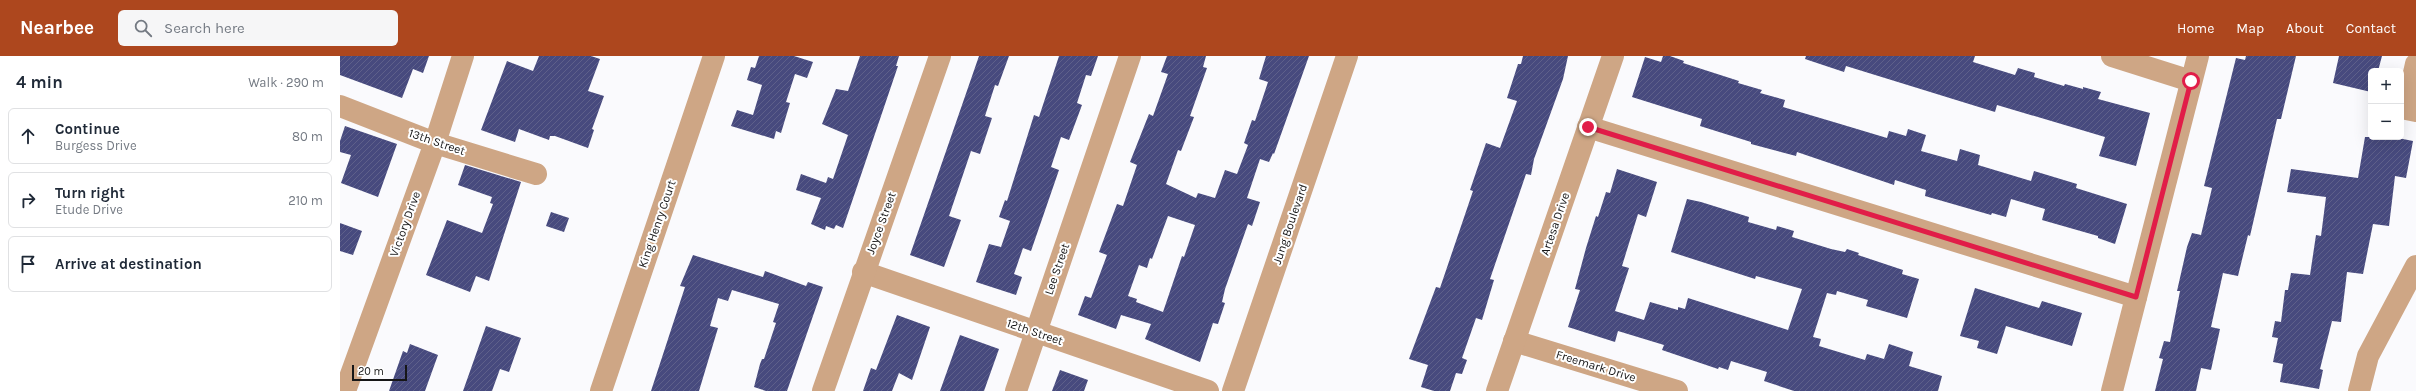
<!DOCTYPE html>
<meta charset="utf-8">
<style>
body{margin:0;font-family:Karla,sans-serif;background:#f6f6f7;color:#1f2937}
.controls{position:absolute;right:12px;top:12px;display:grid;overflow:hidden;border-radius:6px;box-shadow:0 4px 16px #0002}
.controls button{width:36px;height:36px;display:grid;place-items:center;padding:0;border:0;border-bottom:1px solid #e0e1e3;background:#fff;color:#1f2937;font:20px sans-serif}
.scale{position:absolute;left:12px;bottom:10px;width:55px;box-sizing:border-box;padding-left:4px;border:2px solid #161617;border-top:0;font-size:11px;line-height:14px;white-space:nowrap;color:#161617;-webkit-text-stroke:3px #fff;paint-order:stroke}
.stop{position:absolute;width:12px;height:12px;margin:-9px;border:3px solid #e11d48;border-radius:50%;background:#fff}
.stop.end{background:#e11d48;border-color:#fff;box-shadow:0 1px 4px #0008}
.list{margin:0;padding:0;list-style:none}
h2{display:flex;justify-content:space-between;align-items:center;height:52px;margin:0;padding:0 16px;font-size:17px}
h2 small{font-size:13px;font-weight:400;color:#747a83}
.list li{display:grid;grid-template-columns:26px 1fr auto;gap:12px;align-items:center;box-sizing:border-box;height:56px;margin:0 8px 8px;padding:0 8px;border:1px solid #e0e1e3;border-radius:6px}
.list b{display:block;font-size:15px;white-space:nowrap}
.list p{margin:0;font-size:13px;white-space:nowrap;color:#747a83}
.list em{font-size:13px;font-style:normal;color:#747a83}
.icon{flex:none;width:22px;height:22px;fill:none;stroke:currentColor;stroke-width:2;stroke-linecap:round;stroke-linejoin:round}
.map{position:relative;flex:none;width:2076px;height:335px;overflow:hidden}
header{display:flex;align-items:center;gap:24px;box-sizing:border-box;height:56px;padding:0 20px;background:#ad471e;color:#fff}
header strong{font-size:19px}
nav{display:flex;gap:22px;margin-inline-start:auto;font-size:14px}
.search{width:280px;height:36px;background:#f6f6f7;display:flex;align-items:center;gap:10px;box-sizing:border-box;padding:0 14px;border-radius:6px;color:#747a83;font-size:15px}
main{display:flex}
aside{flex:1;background:#fff}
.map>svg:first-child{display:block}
.building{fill:url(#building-hatch);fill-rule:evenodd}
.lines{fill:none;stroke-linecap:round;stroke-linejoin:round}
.minor{stroke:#cea685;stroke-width:22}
.route{stroke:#e11d48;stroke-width:5}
.labels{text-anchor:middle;stroke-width:4;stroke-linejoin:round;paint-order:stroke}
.street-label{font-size:12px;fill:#161617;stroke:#fff}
</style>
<header>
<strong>Nearbee</strong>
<div class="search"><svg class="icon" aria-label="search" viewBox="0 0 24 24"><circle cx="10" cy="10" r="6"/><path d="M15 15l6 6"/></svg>Search here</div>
<nav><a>Home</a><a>Map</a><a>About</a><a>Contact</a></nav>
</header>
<main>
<aside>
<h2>4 min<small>Walk · 290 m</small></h2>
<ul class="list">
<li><svg class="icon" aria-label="ahead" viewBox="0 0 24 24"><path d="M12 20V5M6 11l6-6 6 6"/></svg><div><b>Continue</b><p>Burgess Drive</p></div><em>80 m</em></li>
<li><svg class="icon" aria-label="right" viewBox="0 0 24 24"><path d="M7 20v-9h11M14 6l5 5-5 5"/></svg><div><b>Turn right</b><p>Etude Drive</p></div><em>210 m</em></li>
<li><svg class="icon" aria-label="arrive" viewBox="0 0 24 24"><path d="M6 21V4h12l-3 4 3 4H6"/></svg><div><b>Arrive at destination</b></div></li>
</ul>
</aside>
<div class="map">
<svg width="2076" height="335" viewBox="0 0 2076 335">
<defs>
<pattern id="building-hatch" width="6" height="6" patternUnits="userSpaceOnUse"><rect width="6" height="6" fill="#474a7e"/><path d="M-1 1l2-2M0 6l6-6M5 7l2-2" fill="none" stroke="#5e608a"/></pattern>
</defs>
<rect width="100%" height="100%" fill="#fafafd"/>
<g class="building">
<path d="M 0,0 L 89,0 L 83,17 L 73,13 L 62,42 L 0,19 Z"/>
<path d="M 199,0 L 251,0 L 260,3 L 248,35 L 264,40 L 252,73 L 254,74 L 248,92 L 215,80 L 210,80 L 209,84 L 179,73 L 175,86 L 141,74 L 167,5 L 193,15 Z"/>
<path d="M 419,0 L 454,0 L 473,6 L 467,22 L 455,18 L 446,46 L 450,47 L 441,77 L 436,75 L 434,83 L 391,70 L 397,54 L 413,59 L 422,29 L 407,24 L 411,11 L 415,12 Z"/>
<path d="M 520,0 L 559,0 L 556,10 L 558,10 L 503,172 L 496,169 L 494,173 L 486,170 L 485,174 L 471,168 L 481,142 L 456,134 L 461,118 L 486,127 L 488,121 L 493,123 L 508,79 L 482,68 L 496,33 L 508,35 Z"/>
<path d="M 639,0 L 669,0 L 658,30 L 655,29 L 645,60 L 652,62 L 640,98 L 631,95 L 609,160 L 621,164 L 604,211 L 570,199 Z"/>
<path d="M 719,0 L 758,0 L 751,20 L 746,19 L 737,47 L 742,49 L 729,84 L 721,81 L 711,111 L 719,114 L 691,195 L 683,192 L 674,218 L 682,221 L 676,239 L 636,226 L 649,188 L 661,191 L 670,165 L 659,161 L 665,144 L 667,145 L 694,59 L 699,61 Z"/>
<path d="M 827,0 L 866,0 L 863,11 L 867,12 L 850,60 L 854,61 L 841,95 L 838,94 L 826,128 L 856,142 L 858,137 L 875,142 L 885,114 L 897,118 L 908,89 L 904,87 L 912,64 L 915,65 L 928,26 L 919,23 L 926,0 L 969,0 L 934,98 L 933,97 L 929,106 L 920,103 L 907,142 L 920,146 L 912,170 L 908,168 L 885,233 L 882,246 L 885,247 L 878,268 L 873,267 L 860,306 L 805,283 L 811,268 L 781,259 L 776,273 L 738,259 L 745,240 L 751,242 L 767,199 L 759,196 L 777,148 L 783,150 L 797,109 L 790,106 L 809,58 L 813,60 L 828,18 L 821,16 ZM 828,160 L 855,169 L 844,201 L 842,200 L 823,256 L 796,246 L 797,243 L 788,240 L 799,209 L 807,212 L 810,202 L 812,203 Z"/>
<path d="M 1183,0 L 1228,0 L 1223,23 L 1194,103 L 1191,119 L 1186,118 L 1150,223 L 1154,224 L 1142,264 L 1136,262 L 1122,302 L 1127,304 L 1122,318 L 1116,317 L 1110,335 L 1094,335 L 1081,331 L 1088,309 L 1069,303 L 1096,231 L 1100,232 L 1133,135 L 1130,134 L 1146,87 L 1160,92 L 1177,45 L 1167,42 L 1178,8 L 1181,8 Z"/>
<path d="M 1323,0 L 1330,0 L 1344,5 L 1343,7 L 1399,25 L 1398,27 L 1422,34 L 1420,37 L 1445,44 L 1443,51 L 1497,67 L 1547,82 L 1549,75 L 1566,80 L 1568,73 L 1586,79 L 1581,95 L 1617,105 L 1620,93 L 1640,99 L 1638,109 L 1691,125 L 1694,115 L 1737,128 L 1736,132 L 1787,148 L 1775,188 L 1758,182 L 1758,180 L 1702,164 L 1705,153 L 1671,143 L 1666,161 L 1652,157 L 1651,159 L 1585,140 L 1586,134 L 1555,124 L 1554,129 L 1457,96 L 1456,100 L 1411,88 L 1411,86 L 1360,70 L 1362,63 L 1292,41 L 1305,1 L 1321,6 Z"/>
<path d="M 1466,0 L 1635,0 L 1633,6 L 1675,19 L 1678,12 L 1695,17 L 1694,21 L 1724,30 L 1725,28 L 1743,33 L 1743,31 L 1761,36 L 1758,43 L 1810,57 L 1796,110 L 1759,100 L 1765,81 L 1657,49 L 1655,56 L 1506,10 L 1504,16 L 1465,3 Z"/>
<path d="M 1906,0 L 1956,0 L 1941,63 L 1937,63 L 1910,180 L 1908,179 L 1898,220 L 1883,217 L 1871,271 L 1880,273 L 1871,314 L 1861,312 L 1856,335 L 1815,335 L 1823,303 L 1819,302 L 1824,285 L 1830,286 L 1840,235 L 1837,235 L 1847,191 L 1852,177 L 1861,179 L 1872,132 L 1864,130 L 1896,2 L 1905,4 Z"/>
<path d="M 1999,0 L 2042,0 L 2038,15 L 2031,15 L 2031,36 L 1993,27 Z"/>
<path d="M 5,70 L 57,88 L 38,141 L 1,127 L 11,99 L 0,96 L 0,85 Z"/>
<path d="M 2025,81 L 2053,81 L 2073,85 L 2066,122 L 2055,120 L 2049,170 L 2033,168 L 2023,218 L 2007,216 L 2001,266 L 1992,265 L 1980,313 L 1983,314 L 1979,333 L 1940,326 L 1943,308 L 1933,306 L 1938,282 L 1932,281 L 1935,265 L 1941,266 L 1945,234 L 1948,234 L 1951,217 L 1970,219 L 1976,179 L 1981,180 L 1986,141 L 1947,136 L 1951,113 L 2018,122 Z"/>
<path d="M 125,109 L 181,126 L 149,225 L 136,220 L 130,236 L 86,219 L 107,164 L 142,177 L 153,148 L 150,147 L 152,141 L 118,129 Z"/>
<path d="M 1277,113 L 1317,126 L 1306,161 L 1298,158 L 1282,210 L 1289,212 L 1275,255 L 1304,264 L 1310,246 L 1338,254 L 1338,251 L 1345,253 L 1348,242 L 1448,274 L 1462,233 L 1416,220 L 1415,223 L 1331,196 L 1347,143 L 1361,146 L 1409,161 L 1408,166 L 1436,174 L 1437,170 L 1454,175 L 1452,181 L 1491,193 L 1505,196 L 1507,193 L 1519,197 L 1518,199 L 1563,214 L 1562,218 L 1579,223 L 1567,262 L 1526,250 L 1528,244 L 1497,235 L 1496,239 L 1487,237 L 1473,281 L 1481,283 L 1479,290 L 1525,304 L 1527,298 L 1544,303 L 1549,288 L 1573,296 L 1569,310 L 1602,320 L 1598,335 L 1454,335 L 1424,325 L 1427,316 L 1391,305 L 1388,314 L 1379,311 L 1378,313 L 1322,294 L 1324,289 L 1278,275 L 1275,286 L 1228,271 L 1240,234 L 1235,233 L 1246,192 L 1256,160 L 1258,161 L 1266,136 L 1270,137 Z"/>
<path d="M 211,156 L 229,162 L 224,176 L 206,170 Z"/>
<path d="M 0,167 L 22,175 L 13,199 L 0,195 Z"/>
<path d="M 353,199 L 423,221 L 425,215 L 466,230 L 468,226 L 483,231 L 447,335 L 426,335 L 414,331 L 420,308 L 422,303 L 424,303 L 436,267 L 433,266 L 439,248 L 392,234 L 388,245 L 378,242 L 370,270 L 378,272 L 359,335 L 311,335 L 345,231 L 340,230 Z"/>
<path d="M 1635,232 L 1699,252 L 1702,245 L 1742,257 L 1732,290 L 1666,270 L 1657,298 L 1637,292 L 1639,285 L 1620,280 Z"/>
<path d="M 557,259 L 590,271 L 572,324 L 559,317 L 552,335 L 523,335 L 531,312 L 536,314 Z"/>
<path d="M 146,270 L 181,282 L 169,316 L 160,313 L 152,335 L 123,335 Z"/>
<path d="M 620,279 L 659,293 L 644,335 L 600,335 Z"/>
<path d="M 70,288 L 98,299 L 85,335 L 49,335 L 63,295 L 67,297 Z"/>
<path d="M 720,314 L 748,324 L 744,335 L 712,335 Z"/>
</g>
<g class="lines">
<g class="minor">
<path d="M 1772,0 L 1851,25"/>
<path d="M 2076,8 L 2066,53 L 2076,55"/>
<path d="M 0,50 L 95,87 L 196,118"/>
<path d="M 1248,71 L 1796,241"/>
<path d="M 523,216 L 868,335"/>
<path d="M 1174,285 L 1337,335"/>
<path d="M 5,335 L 95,87 L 123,0"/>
<path d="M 261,335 L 374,0"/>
<path d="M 483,335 L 600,0"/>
<path d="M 676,335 L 790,0"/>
<path d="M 893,335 L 1007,0"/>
<path d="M 1157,335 L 1273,0"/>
<path d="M 1772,335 L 1858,0"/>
<path d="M 2019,335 L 2028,300 L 2076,210"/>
</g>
</g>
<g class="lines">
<path class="route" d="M 1248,71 L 1796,241 L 1851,25"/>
</g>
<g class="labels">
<g class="street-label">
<text transform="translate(97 86) rotate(19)" y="4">13th Street</text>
<text transform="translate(541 167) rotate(-70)" y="4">Joyce Street</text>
<text transform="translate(65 168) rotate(-70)" y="4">Victory Drive</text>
<text transform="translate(317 168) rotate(-71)" y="4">King Henry Court</text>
<text transform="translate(950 168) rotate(-71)" y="4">Jung Boulevard</text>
<text transform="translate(1215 168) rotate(-71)" y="4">Artesa Drive</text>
<text transform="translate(717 213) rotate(-71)" y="4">Lee Street</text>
<text transform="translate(695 276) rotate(19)" y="4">12th Street</text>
<text transform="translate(1256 310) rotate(17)" y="4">Freemark Drive</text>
</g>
</g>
</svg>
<div class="controls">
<button>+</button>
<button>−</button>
</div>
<div class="scale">20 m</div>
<div class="stop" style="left:1851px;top:25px"></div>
<div class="stop end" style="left:1248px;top:71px"></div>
</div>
</main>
